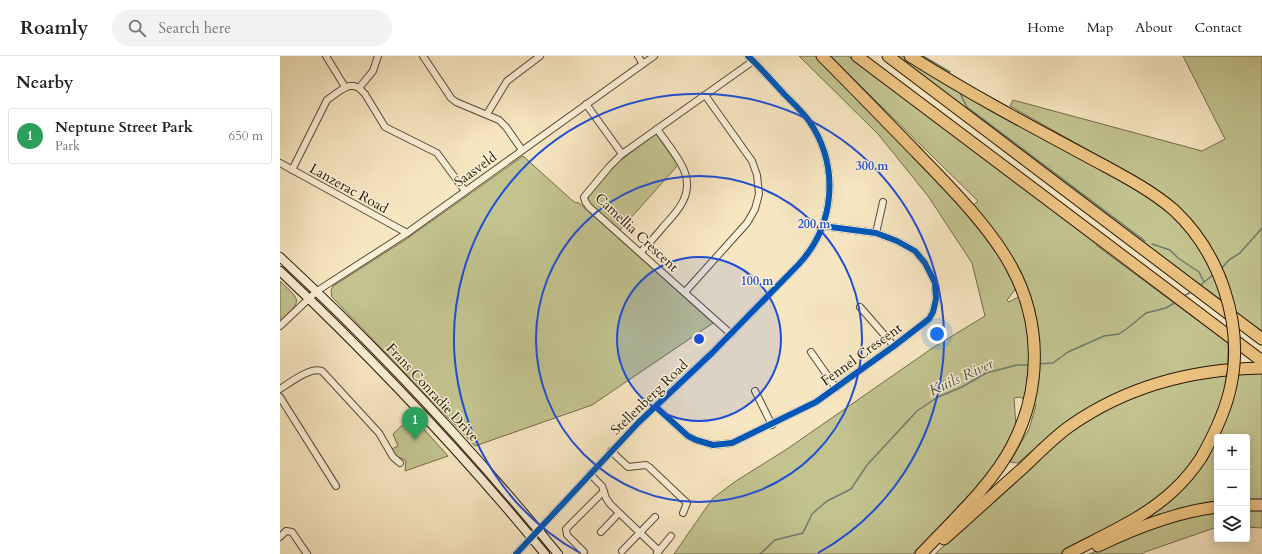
<!DOCTYPE html>
<meta charset="utf-8">
<style>
body{margin:0;font-family:Cardo,serif;background:#f2f2f2;color:#202124}
.controls{position:absolute;right:12px;bottom:12px;display:grid;overflow:hidden;border-radius:4px;box-shadow:0 2px 10px #0003}
.controls button{width:36px;height:36px;display:grid;place-items:center;padding:0;border:0;border-bottom:1px solid #e0e0e0;background:#fff;color:#202124;font:20px sans-serif}
.you{position:absolute;left:657px;top:278px;width:14px;height:14px;margin:-10px;border:3px solid #fff;border-radius:50%;background:#1a73e8;box-shadow:0 0 0 6px #1a73e833}
.badge{display:grid;place-items:center;width:26px;height:26px;border-radius:50%;background:#b45309;color:#fff;font-size:13px;font-weight:700}
.pin{position:absolute;translate:-50% -33px;filter:drop-shadow(0 1px 2px #0008)}
.pin::after{content:'';position:absolute;top:21px;width:14px;height:12px;background:inherit;clip-path:polygon(0 0,100% 0,50% 100%)}
.list{margin:0;padding:0;list-style:none}
h2{display:flex;justify-content:space-between;align-items:center;height:52px;margin:0;padding:0 16px;font-size:17px}
h2 small{font-size:13px;font-weight:400;color:#757577}
.list li{display:grid;grid-template-columns:26px 1fr auto;gap:12px;align-items:center;box-sizing:border-box;height:56px;margin:0 8px 8px;padding:0 8px;border:1px solid #e0e0e0;border-radius:4px}
.list b{display:block;font-size:15px;white-space:nowrap}
.list p{margin:0;font-size:13px;white-space:nowrap;color:#757577}
.list em{font-size:13px;font-style:normal;color:#757577}
.icon{flex:none;width:22px;height:22px;fill:none;stroke:currentColor;stroke-width:2;stroke-linecap:round;stroke-linejoin:round}
.map{position:relative;flex:none;width:982px;height:498px;overflow:hidden}
header{display:flex;align-items:center;gap:24px;box-sizing:border-box;height:56px;padding:0 20px;background:#fff;border-bottom:1px solid #e0e0e0}
header strong{font-size:19px}
nav{display:flex;gap:22px;margin-inline-start:auto;font-size:14px}
.search{width:280px;height:36px;background:#f2f2f2;display:flex;align-items:center;gap:10px;box-sizing:border-box;padding:0 14px;border-radius:22px;color:#757577;font-size:15px}
main{display:flex}
aside{flex:1;background:#fff}
.map>svg:first-child{display:block}
.green{fill:#c2c38f;stroke:#736c4a}
.lines{fill:none;stroke-linecap:round;stroke-linejoin:round}
.stream{stroke:#6d7c6c;stroke-width:1.5}
.street-casing{stroke:#594934;stroke-width:8}
.secondary-casing{stroke:#241504;stroke-width:10}
.highway-casing{stroke:#241504;stroke-width:13}
.street{stroke:#faefd7;stroke-width:6}
.secondary{stroke:#faefd7;stroke-width:8}
.highway{stroke:#ecc381;stroke-width:11}
.highway-bridge-casing{stroke:#241504;stroke-width:13;stroke-linecap:butt}
.highway-bridge{stroke:#ecc381;stroke-width:11}
.cycleway-casing{stroke:#faefd7;stroke-width:8}
.cycleway{stroke:#0057b8;stroke-width:6}
.ring{fill:none;stroke:#1d4ed8;stroke-width:2}
.labels{text-anchor:middle;stroke-width:3;stroke-linejoin:round;paint-order:stroke}
.street-label{font-size:14px;fill:#241504;stroke:#faefd7}
.water-label{font-size:15px;font-style:italic;fill:#4e5141;stroke:#faefd7}
.centre{fill:#1d4ed8;stroke:#faefd7;stroke-width:2}
.ring-label{font-size:12px;text-anchor:middle;font-weight:bold;fill:#1d4ed8;stroke:#faefd7;stroke-width:3;stroke-linejoin:round;paint-order:stroke}
</style>
<header>
<strong>Roamly</strong>
<div class="search"><svg class="icon" aria-label="search" viewBox="0 0 24 24"><circle cx="10" cy="10" r="6"/><path d="M15 15l6 6"/></svg>Search here</div>
<nav><a>Home</a><a>Map</a><a>About</a><a>Contact</a></nav>
</header>
<main>
<aside>
<h2>Nearby<small></small></h2>
<ul class="list">
<li><span class="badge" style="background:#2e9e5b">1</span><div><b>Neptune Street Park</b><p>Park</p></div><em>650 m</em></li>
</ul>
</aside>
<div class="map">
<svg width="982" height="498" viewBox="0 0 982 498">
<rect width="100%" height="100%" fill="#f7e6c2"/>
<filter id="stains"><feTurbulence type="fractalNoise" baseFrequency=".005" numOctaves="4"/><feColorMatrix values="0 0 0 0 .2 0 0 0 0 .09 0 0 0 0 .02 0 0 0 .5 -.17"/></filter>
<radialGradient id="worn" r=".72"><stop offset=".6" stop-color="#630" stop-opacity="0"/><stop offset="1" stop-color="#630" stop-opacity=".3"/></radialGradient>
<g class="green">
<path d="M 519,0 L 537,0 L 673,140 L 716,194 L 737,231 L 727,244 L 729,246 L 746,237 L 691,151 L 698,145 L 550,0 L 568,0 L 818,188 L 816,189 L 948,287 L 948,308 C 886,315 826,334 777,373 C 764,384 751,396 738,407 L 730,406 L 749,373 L 756,349 L 740,341 L 734,342 L 736,370 L 723,397 L 704,423 L 633,498 L 394,498 L 433,442 L 456,425 L 507,393 L 654,291 L 705,260 L 692,207 L 648,140 L 598,78 Z"/>
<path d="M 614,0 L 622,0 L 655,21 L 866,137 L 902,168 L 922,195 L 945,247 Z"/>
<path d="M 903,0 L 982,0 L 982,275 L 955,256 L 946,221 L 931,191 L 913,166 L 895,148 L 870,129 L 730,50 L 733,44 L 922,95 L 945,83 Z"/>
<path d="M 376,78 L 398,109 L 340,174 L 309,147 L 308,140 L 334,109 Z"/>
<path d="M 243,100 L 294,146 L 299,147 L 433,267 L 312,349 L 195,390 L 52,241 L 51,235 L 53,230 L 125,184 Z"/>
<path d="M 0,225 C 22,246 22,244 0,265 Z"/>
<path d="M 958,317 L 982,317 L 982,446 L 967,446 L 967,381 L 939,381 L 952,348 Z"/>
<path d="M 949,318 L 945,340 L 923,392 L 895,427 L 860,454 L 781,498 L 655,498 L 773,388 L 809,361 L 876,330 Z"/>
<path d="M 132,360 L 168,400 L 125,415 L 126,405 L 123,403 L 116,400 L 112,393 L 118,390 L 113,378 Z"/>
<path d="M 937,384 L 937,448 L 848,474 L 928,401 Z"/>
<path d="M 967,452 L 982,452 L 982,472 L 967,471 Z"/>
<path d="M 937,455 L 937,471 L 865,496 L 862,498 L 809,498 L 891,465 Z"/>
</g>
<g class="lines">
<g class="stream">
<path d="M 643,0 L 670,16"/>
<path d="M 680,37 L 687,51 L 865,185"/>
<path d="M 872,188 L 890,194 L 898,202 L 919,216 L 924,226"/>
<path d="M 941,213 L 949,204 L 960,197 L 982,172"/>
<path d="M 919,230 L 933,219"/>
<path d="M 904,240 L 911,236"/>
<path d="M 758,308 L 773,307 L 788,296 L 824,280 L 839,278 L 849,271 L 866,257 L 886,252 L 896,246"/>
<path d="M 480,498 L 495,484 L 523,477 L 532,458 L 547,445 L 571,433 L 587,409 L 637,355 L 658,341 L 682,331 L 706,317 L 737,309 L 749,309"/>
</g>
<defs>
<g id="street">
<path d="M 46,0 L 65,31"/>
<path d="M 143,0 L 171,42 L 176,46 L 219,64 L 226,71 L 242,94"/>
<path d="M 358,0 L 363,8"/>
<path d="M 79,32 L 93,15 L 98,0"/>
<path d="M 306,48 L 342,98"/>
<path d="M 207,58 L 227,25 L 260,0"/>
<path d="M 0,107 L 127,177"/>
<path d="M 12,114 L 47,44 L 61,34 L 69,30 L 74,30 L 79,32 L 85,38 L 105,71 L 157,97 L 185,135"/>
<path d="M 596,177 L 603,146"/>
<path d="M 361,196 C 368,188 376,180 383,171 C 398,155 414,138 404,114 C 398,100 386,86 377,73"/>
<path d="M 405,236 L 467,167 L 475,153 L 479,138 L 477,119 L 472,105 L 425,39"/>
<path d="M 580,251 L 614,290"/>
<path d="M 0,270 L 37,235 L 127,177 L 374,0"/>
<path d="M 451,278 L 309,151 L 305,145 L 304,141 L 329,111 L 342,98 L 473,5"/>
<path d="M 531,296 L 556,332"/>
<path d="M 0,333 C 11,326 30,311 42,315 L 99,377 L 113,401 L 120,407"/>
<path d="M 475,335 L 492,369"/>
<path d="M 0,341 L 56,430"/>
<path d="M 376,351 L 408,380 L 416,384 L 433,389 L 452,387 L 536,346 L 614,290 L 649,263 L 653,256 L 656,243 L 655,227 L 645,207 L 635,195 L 617,185 L 596,177 L 543,170"/>
<path d="M 331,395 L 348,411 L 366,409 L 369,411 L 407,447 L 403,457"/>
<path d="M 310,418 L 322,430 L 326,442 L 330,448 L 379,495"/>
<path d="M 321,476 L 339,457"/>
<path d="M 0,481 L 6,475 L 12,476 L 27,498"/>
<path d="M 342,495 L 375,461"/>
<path d="M 304,496 L 287,479 L 286,473 L 324,435"/>
<path d="M 377,497 L 391,480"/>
<path d="M 236,498 L 358,367 L 432,297 L 519,208 C 555,169 560,110 529,65 C 522,55 512,46 504,38 C 492,25 481,12 468,0"/>
</g>
<g id="secondary">
<path d="M 0,201 C 99,293 192,393 278,498"/>
<path d="M 0,215 C 94,304 183,398 265,498"/>
</g>
<g id="highway">
<path d="M 542,0 C 574,32 605,64 637,97 C 669,130 709,170 731,210 C 762,266 762,333 732,390 C 711,430 672,465 641,498"/>
<path d="M 577,0 L 982,305"/>
<path d="M 608,0 L 982,283"/>
<path d="M 630,0 C 693,40 760,75 825,110"/>
<path d="M 967,449 L 982,449"/>
<path d="M 664,483 C 690,460 716,436 743,412 C 758,398 773,382 790,370 C 847,330 913,313 982,312"/>
<path d="M 818,490 C 855,472 896,456 937,451"/>
<path d="M 788,498 C 824,479 863,463 893,435 C 904,425 913,414 921,402"/>
</g>
</defs>
<use href="#street" class="street-casing"/>
<use href="#secondary" class="secondary-casing"/>
<use href="#highway" class="highway-casing"/>
<use href="#street" class="street"/>
<use href="#secondary" class="secondary"/>
<use href="#highway" class="highway"/>
<defs>
<path id="highway-bridge" d="M 825,110 C 849,123 873,136 894,154 C 940,197 964,268 951,329 C 946,355 934,379 921,402"/>
</defs>
<use href="#highway-bridge" class="highway-bridge-casing"/>
<use href="#highway-bridge" class="highway-bridge"/>
<defs>
<g id="cycleway">
<path d="M 376,351 L 408,380 L 416,384 L 433,389 L 452,387 L 536,346 L 614,290 L 649,263 L 653,256 L 656,243 L 655,227 L 645,207 L 635,195 L 617,185 L 596,177 L 543,170"/>
<path d="M 236,498 L 358,367 L 432,297 L 519,208 C 555,169 560,110 529,65 C 522,55 512,46 504,38 C 492,25 481,12 468,0"/>
</g>
</defs>
<use href="#cycleway" class="cycleway-casing"/>
<use href="#cycleway" class="cycleway"/>
</g>
<circle cx="419" cy="283" r="82" fill="#1d4ed8" fill-opacity=".12"/>
<g class="ring">
<circle cx="419" cy="283" r="82"/>
<circle cx="419" cy="283" r="163"/>
<path d="M300 497A245 245 0 1 1 538 497"/>
</g>
<g class="labels">
<g class="street-label">
<text transform="translate(195 113) rotate(-36)" y="5">Saasveld</text>
<text transform="translate(69 132) rotate(29)" y="5">Lanzerac Road</text>
<text transform="translate(357 176) rotate(43)" y="5">Camellia Crescent</text>
<text transform="translate(581 298) rotate(-36)" y="5">Fennel Crescent</text>
<text transform="translate(153 336) rotate(47)" y="5">Frans Conradie Drive</text>
<text transform="translate(369 341) rotate(-44)" y="5">Stellenberg Road</text>
</g>
<g class="water-label">
<text transform="translate(681 321) rotate(-25)" y="5">Kuils River</text>
</g>
</g>
<circle cx="419" cy="283" r="6" class="centre"/>
<g class="ring-label">
<text x="592" y="114">300 m</text>
<text x="534" y="172">200 m</text>
<text x="477" y="229">100 m</text>
</g>
<rect width="100%" height="100%" filter="url(#stains)"/>
<rect width="100%" height="100%" fill="url(#worn)"/>
</svg>
<div class="controls">
<button>+</button>
<button>−</button>
<button><svg class="icon" aria-label="layers" viewBox="0 0 24 24"><path d="M12 4l9 5-9 5-9-5zM3 14l9 5 9-5"/></svg></button>
</div>
<div class="you"></div>
<div class="pin badge" style="left:135px;top:384px;background:#2e9e5b">1</div>
</div>
</main>
